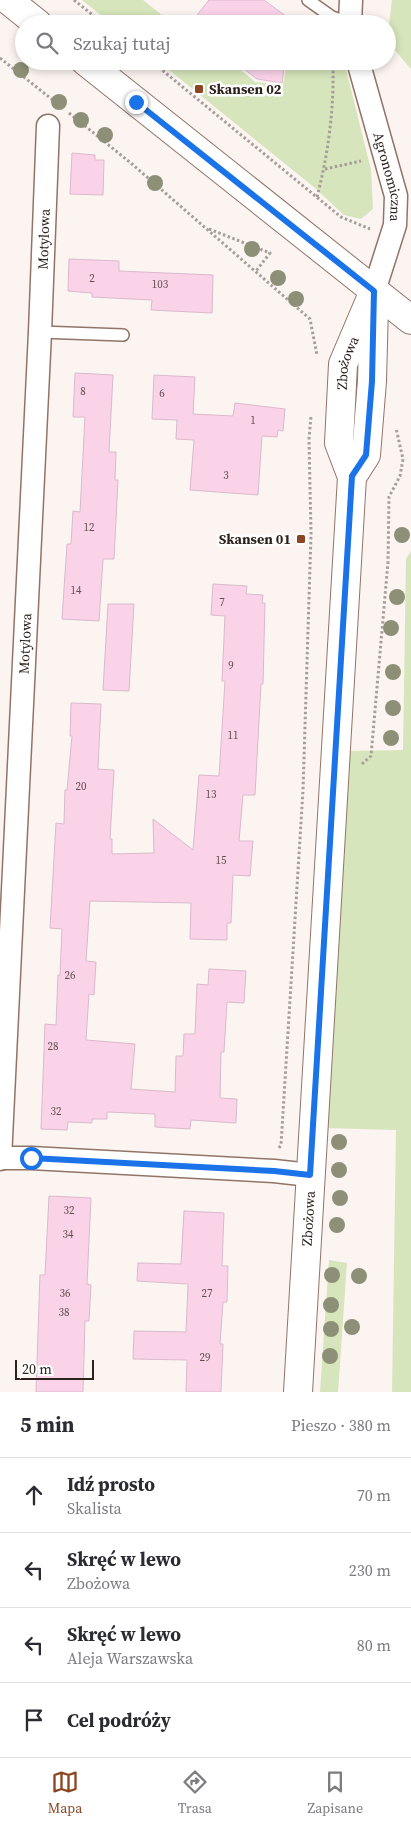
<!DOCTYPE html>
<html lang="pl">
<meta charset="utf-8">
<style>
body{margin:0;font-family:"Source Serif 4",serif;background:#f7f7f7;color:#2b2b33}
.scale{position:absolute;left:15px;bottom:12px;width:79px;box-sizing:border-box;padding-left:5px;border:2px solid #2d211b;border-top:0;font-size:14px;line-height:18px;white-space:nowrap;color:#2d211b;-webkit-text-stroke:4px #fff;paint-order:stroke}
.stop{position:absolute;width:15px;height:15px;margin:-11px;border:4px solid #1a73e8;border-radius:50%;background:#fff}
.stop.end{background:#1a73e8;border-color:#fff;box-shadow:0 1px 5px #0008}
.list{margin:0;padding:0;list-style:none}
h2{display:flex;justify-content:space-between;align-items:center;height:65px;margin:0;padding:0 20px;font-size:21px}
h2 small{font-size:16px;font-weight:400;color:#7c7c81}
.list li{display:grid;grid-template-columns:32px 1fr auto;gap:15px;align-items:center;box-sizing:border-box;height:75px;padding:0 20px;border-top:1px solid #e1e1e2}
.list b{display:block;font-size:19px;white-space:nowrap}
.list p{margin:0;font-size:16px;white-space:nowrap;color:#7c7c81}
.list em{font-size:16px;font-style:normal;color:#7c7c81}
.icon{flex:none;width:28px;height:28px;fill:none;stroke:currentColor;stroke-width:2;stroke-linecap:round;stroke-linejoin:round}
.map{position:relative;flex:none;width:411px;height:1392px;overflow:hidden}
.search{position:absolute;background:#fff;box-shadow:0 2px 8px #0003;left:15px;right:15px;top:15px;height:55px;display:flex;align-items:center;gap:12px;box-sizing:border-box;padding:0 18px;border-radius:28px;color:#7c7c81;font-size:19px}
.sheet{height:365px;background:#fff}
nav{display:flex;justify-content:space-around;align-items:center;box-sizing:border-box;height:70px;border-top:1px solid #e1e1e2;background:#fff;font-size:14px;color:#7c7c81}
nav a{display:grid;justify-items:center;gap:2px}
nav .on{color:#8b4520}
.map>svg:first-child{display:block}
.green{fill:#d6e5bb}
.building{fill:#fad3e8;stroke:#dabacb}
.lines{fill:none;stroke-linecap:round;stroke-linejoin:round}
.service-casing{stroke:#927467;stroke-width:14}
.minor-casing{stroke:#927467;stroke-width:25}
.tertiary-casing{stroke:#927467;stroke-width:30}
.path{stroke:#a79e9a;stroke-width:3;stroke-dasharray:2.5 2.5;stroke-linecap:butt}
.service{stroke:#fff;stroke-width:11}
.minor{stroke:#fff;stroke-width:22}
.tertiary{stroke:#fff;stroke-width:28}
.tree{fill:#8d9076}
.route{stroke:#1a73e8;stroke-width:6}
.poi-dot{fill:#8b4520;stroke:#fff;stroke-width:2}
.labels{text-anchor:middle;stroke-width:5;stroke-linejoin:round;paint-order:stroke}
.number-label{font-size:11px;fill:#604e4e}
.poi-label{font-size:14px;font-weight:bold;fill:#2d211b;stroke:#fff;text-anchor:start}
.street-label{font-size:14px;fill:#2d211b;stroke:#fff}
</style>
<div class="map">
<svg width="411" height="1392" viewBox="0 0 411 1392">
<rect width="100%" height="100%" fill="#fbf4f1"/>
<g class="green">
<path d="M 82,0 L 143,0 L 173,24 L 112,24 Z"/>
<path d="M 392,0 L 411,0 L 411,69 L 387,41 Z"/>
<path d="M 158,61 L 230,61 L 255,82 L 283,85 L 287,61 L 344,61 L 371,170 L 373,209 L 361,219 L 344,215 L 315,188 Z"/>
<path d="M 411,551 L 411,1392 L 392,1392 L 396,1130 L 326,1128 L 348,751 L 403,750 L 406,559 Z"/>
<path d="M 329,1260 L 347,1263 L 338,1392 L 320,1392 Z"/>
</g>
<g class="building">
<path d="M 209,0 L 264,0 L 291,20 L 290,24 L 190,24 Z"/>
<path d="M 234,61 L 285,61 L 282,83 L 257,79 Z"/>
<path d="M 72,153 L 95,155 L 95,160 L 104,160 L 103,195 L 70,194 Z"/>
<path d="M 69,259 L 119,261 L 119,271 L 213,275 L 212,313 L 151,310 L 152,300 L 92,297 L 92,293 L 68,291 Z"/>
<path d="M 75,373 L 113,375 L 109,452 L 116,452 L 115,480 L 118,480 L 114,559 L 103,559 L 99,621 L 62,619 L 67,544 L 71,544 L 73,511 L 80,512 L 85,417 L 73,417 Z"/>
<path d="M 154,375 L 195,377 L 193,414 L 233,416 L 235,403 L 285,409 L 283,431 L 278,430 L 277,437 L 262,436 L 258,495 L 190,490 L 194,440 L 176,439 L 177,420 L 152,419 Z"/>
<path d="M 213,584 L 247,586 L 246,594 L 263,595 L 262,603 L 265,603 L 263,684 L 261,684 L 255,795 L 243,795 L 239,841 L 253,841 L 250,876 L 233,875 L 231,923 L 227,923 L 227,940 L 190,939 L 191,903 L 90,901 L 86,961 L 96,962 L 94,995 L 89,994 L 86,1040 L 135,1044 L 131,1089 L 175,1092 L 176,1056 L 183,1056 L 184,1034 L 195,1034 L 197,984 L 208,985 L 209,969 L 246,971 L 244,1003 L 227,1002 L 224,1052 L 221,1052 L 220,1098 L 237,1099 L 236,1123 L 191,1120 L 190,1129 L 155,1127 L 155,1114 L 107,1112 L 107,1119 L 92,1119 L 92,1123 L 68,1122 L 67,1130 L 41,1129 L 45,1024 L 56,1025 L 58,975 L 60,975 L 62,929 L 50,928 L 56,823 L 64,824 L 65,790 L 67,790 L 72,736 L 70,736 L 71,703 L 101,704 L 98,769 L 114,770 L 110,839 L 112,839 L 112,854 L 154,853 L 153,819 L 193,850 L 199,775 L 219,776 L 225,681 L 222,681 L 225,616 L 211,615 Z"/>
<path d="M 108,604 L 134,604 L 129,691 L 103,690 Z"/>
<path d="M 49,1196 L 91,1198 L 87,1284 L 91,1285 L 89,1321 L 85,1321 L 83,1392 L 36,1392 L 40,1275 L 45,1275 Z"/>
<path d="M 184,1211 L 224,1213 L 222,1266 L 228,1266 L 227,1302 L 223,1302 L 220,1344 L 223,1344 L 221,1392 L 186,1392 L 187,1360 L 133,1359 L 134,1331 L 186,1332 L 188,1284 L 137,1281 L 138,1263 L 181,1264 Z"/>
</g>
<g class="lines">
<defs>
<g id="service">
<path d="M 308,0 L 332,17 L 350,23"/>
<path d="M 40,332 L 123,335"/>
</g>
<g id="minor">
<path d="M 350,24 L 351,0"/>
<path id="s1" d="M 358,61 L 396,196 L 395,225 L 374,291"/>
<path d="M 0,1158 L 31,1158 L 274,1171 L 310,1175"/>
<path id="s2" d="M 0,1159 L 40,332 L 48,126"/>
</g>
<g id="tertiary">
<path d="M 8,0 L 38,24"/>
<path d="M 85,61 L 411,320"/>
<path d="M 352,477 L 366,455 L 372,381 L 374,305"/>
<path id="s3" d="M 298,1392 L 352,477 L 339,443 L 343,364 L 374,291"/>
</g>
</defs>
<use href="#service" class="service-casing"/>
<use href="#minor" class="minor-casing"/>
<use href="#tertiary" class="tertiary-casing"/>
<g class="path">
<path d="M 74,0 L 104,24"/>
<path d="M 0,58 L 54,101"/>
<path d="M 151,61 L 341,217 L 370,229"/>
<path d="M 69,113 L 132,164 L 310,319 L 317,355"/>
<path d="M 325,169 L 361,161"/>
<path d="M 317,197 C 328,155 334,110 333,67"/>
<path d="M 209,229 L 270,253 L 256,271"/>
<path d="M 362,764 L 371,756 L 388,562 L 389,497 L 400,476 L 403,459 L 396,428"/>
<path d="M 279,1148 L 281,1145 L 303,790 L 311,534 L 309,439 L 311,416"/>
</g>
<use href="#service" class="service"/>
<use href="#minor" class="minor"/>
<use href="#tertiary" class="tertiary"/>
</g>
<g class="tree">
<circle cx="21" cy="70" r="8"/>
<circle cx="59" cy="102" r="8"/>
<circle cx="81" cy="120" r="8"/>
<circle cx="105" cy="135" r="8"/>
<circle cx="155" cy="183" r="8"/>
<circle cx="252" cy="249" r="8"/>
<circle cx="278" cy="278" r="8"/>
<circle cx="296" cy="299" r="8"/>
<circle cx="402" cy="535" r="8"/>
<circle cx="397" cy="597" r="8"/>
<circle cx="391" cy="628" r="8"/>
<circle cx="393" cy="672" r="8"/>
<circle cx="393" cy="708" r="8"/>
<circle cx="391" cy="738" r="8"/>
<circle cx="339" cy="1142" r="8"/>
<circle cx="339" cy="1170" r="8"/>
<circle cx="340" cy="1198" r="8"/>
<circle cx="337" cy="1225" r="8"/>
<circle cx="332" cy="1275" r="8"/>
<circle cx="359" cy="1276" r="8"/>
<circle cx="331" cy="1305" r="8"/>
<circle cx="352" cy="1327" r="8"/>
<circle cx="331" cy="1329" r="8"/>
<circle cx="330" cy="1356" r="8"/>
</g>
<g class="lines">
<path class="route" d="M 31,1158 L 274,1171 L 310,1175 L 352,476 L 366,455 L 372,381 L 374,291 L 136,102"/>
</g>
<g class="poi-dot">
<rect x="194" y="84" width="10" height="10" rx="2.5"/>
<rect x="296" y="534" width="10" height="10" rx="2.5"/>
</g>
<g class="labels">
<g class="number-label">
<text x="92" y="282">2</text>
<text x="160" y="288">103</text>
<text x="83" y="395">8</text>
<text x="162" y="397">6</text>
<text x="253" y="424">1</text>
<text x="226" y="479">3</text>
<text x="89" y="531">12</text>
<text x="76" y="594">14</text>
<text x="222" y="606">7</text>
<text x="231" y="669">9</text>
<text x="233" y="739">11</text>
<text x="81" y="790">20</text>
<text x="211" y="798">13</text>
<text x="221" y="864">15</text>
<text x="70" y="979">26</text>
<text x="53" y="1050">28</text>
<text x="56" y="1115">32</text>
<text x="69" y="1214">32</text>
<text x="68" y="1238">34</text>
<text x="65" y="1297">36</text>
<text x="207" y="1297">27</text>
<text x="64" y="1316">38</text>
<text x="205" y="1361">29</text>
</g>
<g class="poi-label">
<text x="209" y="94">Skansen 02</text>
<text x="291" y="544" text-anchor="end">Skansen 01</text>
</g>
<g class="street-label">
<text dy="5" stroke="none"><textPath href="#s1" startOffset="120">Agronomiczna</textPath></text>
<text dy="5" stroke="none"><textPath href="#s2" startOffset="921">Motylowa</textPath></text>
<text dy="5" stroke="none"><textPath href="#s3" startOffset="1034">Zbożowa</textPath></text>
<text dy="5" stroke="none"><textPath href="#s2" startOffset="516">Motylowa</textPath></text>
<text dy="5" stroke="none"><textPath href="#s3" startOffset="174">Zbożowa</textPath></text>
</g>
</g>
</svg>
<div class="scale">20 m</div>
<div class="stop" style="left:31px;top:1158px"></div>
<div class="stop end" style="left:136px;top:102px"></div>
<div class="search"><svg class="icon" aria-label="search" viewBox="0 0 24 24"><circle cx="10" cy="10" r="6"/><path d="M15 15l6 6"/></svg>Szukaj tutaj</div>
</div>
<section class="sheet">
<h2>5 min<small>Pieszo · 380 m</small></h2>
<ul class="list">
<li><svg class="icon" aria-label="ahead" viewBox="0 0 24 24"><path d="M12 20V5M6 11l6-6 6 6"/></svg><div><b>Idź prosto</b><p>Skalista</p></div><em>70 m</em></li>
<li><svg class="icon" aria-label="left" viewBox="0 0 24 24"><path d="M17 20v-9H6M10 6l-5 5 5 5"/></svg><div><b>Skręć w lewo</b><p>Zbożowa</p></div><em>230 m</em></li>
<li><svg class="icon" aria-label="left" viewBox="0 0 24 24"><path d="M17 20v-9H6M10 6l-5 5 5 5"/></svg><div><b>Skręć w lewo</b><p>Aleja Warszawska</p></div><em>80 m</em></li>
<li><svg class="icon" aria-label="arrive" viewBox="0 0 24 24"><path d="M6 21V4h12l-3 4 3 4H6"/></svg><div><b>Cel podróży</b></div></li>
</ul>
</section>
<nav>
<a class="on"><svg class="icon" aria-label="map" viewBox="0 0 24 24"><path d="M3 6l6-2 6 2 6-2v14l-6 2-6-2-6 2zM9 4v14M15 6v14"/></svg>Mapa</a>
<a><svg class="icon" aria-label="directions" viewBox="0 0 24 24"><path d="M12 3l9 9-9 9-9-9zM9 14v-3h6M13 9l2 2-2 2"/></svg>Trasa</a>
<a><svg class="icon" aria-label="saved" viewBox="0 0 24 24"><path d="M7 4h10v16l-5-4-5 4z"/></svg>Zapisane</a>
</nav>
